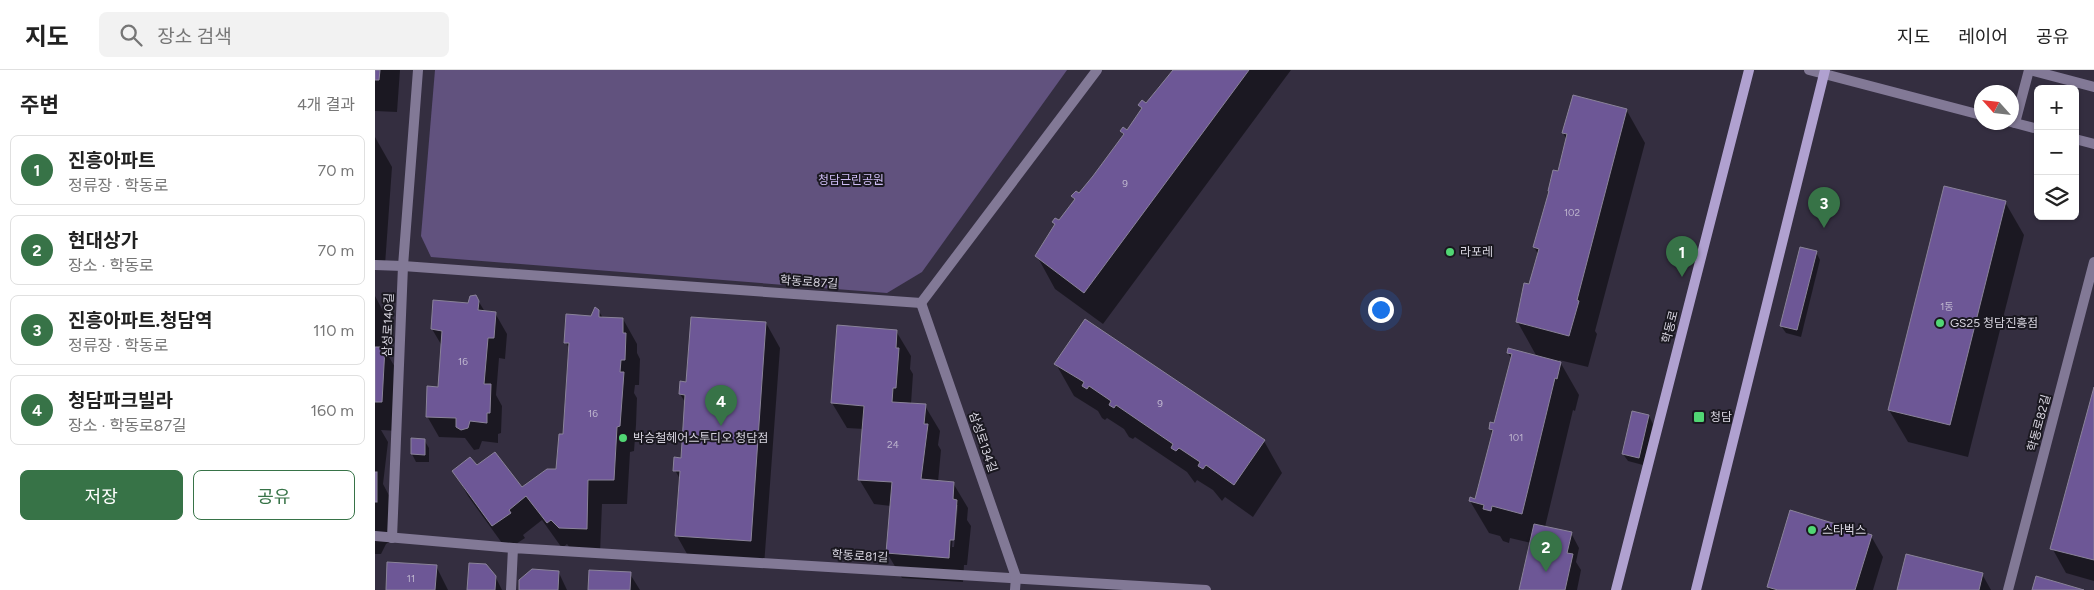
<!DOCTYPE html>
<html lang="ko">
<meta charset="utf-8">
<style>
body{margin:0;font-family:Figtree,"Noto Sans KR",sans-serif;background:#f2f2f2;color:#222}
.controls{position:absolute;right:15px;top:15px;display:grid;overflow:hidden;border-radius:8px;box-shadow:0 1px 4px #0004}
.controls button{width:45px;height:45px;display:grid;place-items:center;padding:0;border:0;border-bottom:1px solid #e0e0e0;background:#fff;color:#222;font:25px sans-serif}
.compass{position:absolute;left:1599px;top:15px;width:45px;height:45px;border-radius:50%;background:#fff;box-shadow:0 1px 4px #0004;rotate:297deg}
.you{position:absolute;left:1005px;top:239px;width:18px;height:18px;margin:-12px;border:4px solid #fff;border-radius:50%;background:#1a73e8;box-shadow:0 0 0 8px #1a73e833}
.badge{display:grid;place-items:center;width:32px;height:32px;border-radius:50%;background:#377347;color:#fff;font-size:16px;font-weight:700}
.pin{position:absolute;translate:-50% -41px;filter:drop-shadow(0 1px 2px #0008)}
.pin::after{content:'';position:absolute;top:26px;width:18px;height:15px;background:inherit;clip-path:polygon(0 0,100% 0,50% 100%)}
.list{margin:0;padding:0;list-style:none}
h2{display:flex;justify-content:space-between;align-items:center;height:65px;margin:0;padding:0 20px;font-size:21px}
h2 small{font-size:16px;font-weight:400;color:#767676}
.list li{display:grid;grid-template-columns:32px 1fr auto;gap:15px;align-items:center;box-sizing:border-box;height:70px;margin:0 10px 10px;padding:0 10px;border:1px solid #e0e0e0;border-radius:8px}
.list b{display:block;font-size:19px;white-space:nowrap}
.list p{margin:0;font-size:16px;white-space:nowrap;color:#767676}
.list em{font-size:16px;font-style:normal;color:#767676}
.actions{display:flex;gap:10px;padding:15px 20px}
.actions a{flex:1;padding:11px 0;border:1px solid #377347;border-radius:8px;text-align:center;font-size:18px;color:#377347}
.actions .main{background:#377347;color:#fff}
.icon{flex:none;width:28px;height:28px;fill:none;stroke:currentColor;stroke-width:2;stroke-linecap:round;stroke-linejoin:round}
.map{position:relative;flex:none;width:1719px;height:520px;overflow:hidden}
header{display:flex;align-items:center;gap:30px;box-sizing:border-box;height:70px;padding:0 25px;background:#fff;border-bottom:1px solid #e0e0e0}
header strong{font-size:24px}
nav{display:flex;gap:28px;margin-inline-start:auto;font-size:18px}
.search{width:350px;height:45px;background:#f2f2f2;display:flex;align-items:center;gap:12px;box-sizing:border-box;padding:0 18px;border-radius:8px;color:#767676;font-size:19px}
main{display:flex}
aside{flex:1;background:#fff}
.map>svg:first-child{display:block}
.green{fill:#61527e}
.shadow{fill:#0007;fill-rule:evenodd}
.building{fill:#6d5796;stroke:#8a8399}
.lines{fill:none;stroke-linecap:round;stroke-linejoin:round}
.service{stroke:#827996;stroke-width:10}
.minor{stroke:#827996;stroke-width:10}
.secondary{stroke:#b0a1d0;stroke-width:10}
.poi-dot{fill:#51d674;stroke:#1a1820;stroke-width:2}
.labels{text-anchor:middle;stroke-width:4;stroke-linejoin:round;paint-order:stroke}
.number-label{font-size:10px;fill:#beb6ce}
.park-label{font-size:12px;fill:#cfbdf5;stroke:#1a1820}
.poi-label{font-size:12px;fill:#d9d6e1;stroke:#1a1820;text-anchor:start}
.street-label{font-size:12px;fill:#d9d6e1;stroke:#1a1820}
</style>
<header>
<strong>지도</strong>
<div class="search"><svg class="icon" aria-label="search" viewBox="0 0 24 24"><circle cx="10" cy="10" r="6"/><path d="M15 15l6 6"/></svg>장소 검색</div>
<nav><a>지도</a><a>레이어</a><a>공유</a></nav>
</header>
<main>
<aside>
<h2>주변<small>4개 결과</small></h2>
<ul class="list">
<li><span class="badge">1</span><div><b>진흥아파트</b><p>정류장 · 학동로</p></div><em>70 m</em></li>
<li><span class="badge">2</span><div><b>현대상가</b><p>장소 · 학동로</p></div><em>70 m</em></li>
<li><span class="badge">3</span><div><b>진흥아파트.청담역</b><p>정류장 · 학동로</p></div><em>110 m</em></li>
<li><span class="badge">4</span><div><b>청담파크빌라</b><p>장소 · 학동로87길</p></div><em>160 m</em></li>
</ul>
<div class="actions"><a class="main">저장</a><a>공유</a></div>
</aside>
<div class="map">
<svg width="1719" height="520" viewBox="0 0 1719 520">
<rect width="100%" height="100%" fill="#342e40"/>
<path class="green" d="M 60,0 L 692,0 L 547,202 L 512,223 L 56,187 L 46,166 Z"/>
<g class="shadow">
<path d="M 0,0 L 25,0 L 22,42 L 0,41 Z"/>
<path d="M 798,0 L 916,0 L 728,254 L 680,219 L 662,186 L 681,156 L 679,152 L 685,152 L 700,130 L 698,126 L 704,125 L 749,66 L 746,61 L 752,61 L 768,40 L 765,35 L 771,34 L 785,15 L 787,17 Z"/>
<path d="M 1252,41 L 1270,73 L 1220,261 L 1222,264 L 1213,297 L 1184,290 L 1204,325 L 1200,341 L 1198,340 L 1170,457 L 1196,463 L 1204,478 L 1201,492 L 1206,500 L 1202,520 L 1146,520 L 1156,473 L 1135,468 L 1134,473 L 1128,471 L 1125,466 L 1114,463 L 1095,431 L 1101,430 L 1118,364 L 1115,359 L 1120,354 L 1137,289 L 1133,283 L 1162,287 L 1142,251 L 1155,216 L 1163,184 L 1159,177 L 1192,70 L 1188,63 Z"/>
<path d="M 0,67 L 17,97 L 10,195 L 0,194 Z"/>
<path d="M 1630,132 L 1649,165 L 1593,387 L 1533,372 L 1514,340 Z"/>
<path d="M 1441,182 L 1445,190 L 1426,267 L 1411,263 L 1406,256 Z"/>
<path d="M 0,226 L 16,256 L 13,285 L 26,308 L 23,361 L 6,360 L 13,372 L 8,414 L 18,433 L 14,472 L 11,474 L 6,484 L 0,484 Z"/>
<path d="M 101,227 L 110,242 L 120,243 L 132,264 L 130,289 L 124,288 L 121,325 L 127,336 L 126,363 L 123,364 L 123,373 L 107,371 L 104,379 L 99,380 L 90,368 L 64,367 L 52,346 L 64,318 L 67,276 L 57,259 Z"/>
<path d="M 223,240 L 228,248 L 248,249 L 262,274 L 262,283 L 265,289 L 264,315 L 260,315 L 259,323 L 262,328 L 261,355 L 259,381 L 255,382 L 252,434 L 227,434 L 225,484 L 199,483 L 192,474 L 187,478 L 167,450 L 148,465 L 150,468 L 132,480 L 93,426 L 79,401 L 102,397 L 147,419 L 182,400 L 190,366 L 194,279 L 191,272 Z"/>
<path d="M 391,253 L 405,278 L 389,496 L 316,491 L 302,466 L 306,411 L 300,400 L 307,389 L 311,334 L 305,324 L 312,313 Z"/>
<path d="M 521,261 L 536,286 L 535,299 L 538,304 L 536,334 L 550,336 L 565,361 L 563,375 L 566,380 L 563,412 L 578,413 L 593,438 L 592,450 L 596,456 L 592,495 L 589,495 L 588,512 L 527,508 L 512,483 L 516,436 L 499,434 L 484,409 L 489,359 L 472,358 L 457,333 ZM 580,435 L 583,435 L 579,477 L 577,477 Z"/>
<path d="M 681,294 L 889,371 L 907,403 L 878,447 L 850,427 L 847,431 L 838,420 L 822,410 L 820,413 L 812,402 L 760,367 L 758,369 L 754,367 L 749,359 L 732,348 L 730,350 L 727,348 L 723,341 L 699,326 Z"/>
<path d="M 1719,322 L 1719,511 L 1691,503 L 1677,478 Z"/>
<path d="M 1274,346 L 1278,354 L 1268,395 L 1253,391 L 1248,384 Z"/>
<path d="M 37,370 L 49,370 L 54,378 L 54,392 L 41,392 L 37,384 Z"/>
<path d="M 1496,466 L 1508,487 L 1498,520 L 1395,520 L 1393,517 Z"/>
<path d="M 61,496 L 73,520 L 12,520 Z"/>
<path d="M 184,503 L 192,520 L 145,520 Z"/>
<path d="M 255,504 L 265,520 L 213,520 Z"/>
<path d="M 1607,504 L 1616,520 L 1523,520 Z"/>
<path d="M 120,506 L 127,520 L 93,520 Z"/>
</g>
<g class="building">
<path d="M 0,0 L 5,0 L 4,10 L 0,10 Z"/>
<path d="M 798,0 L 874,0 L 709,223 L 660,186 L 680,154 L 677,152 L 680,148 L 684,150 L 700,129 L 696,126 L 701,121 L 704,123 L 718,106 L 749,64 L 745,61 L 748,57 L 752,60 L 767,38 L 763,35 L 767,30 L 771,33 Z"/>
<path d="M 1198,25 L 1252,39 L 1202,230 L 1204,231 L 1194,266 L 1141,252 L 1149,213 L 1154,214 L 1164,179 L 1158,177 L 1174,121 L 1173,121 L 1178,100 L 1183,101 L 1192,64 L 1187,63 Z"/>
<path d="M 1569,116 L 1631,131 L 1575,355 L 1513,340 Z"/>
<path d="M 1425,177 L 1442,181 L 1422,260 L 1405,256 Z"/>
<path d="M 101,225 L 104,231 L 103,240 L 121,242 L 119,268 L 113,268 L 109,314 L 116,314 L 115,343 L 112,343 L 112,353 L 95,351 L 93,358 L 86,360 L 81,357 L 81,348 L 51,347 L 52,316 L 63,317 L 67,261 L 56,259 L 58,230 L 93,233 L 95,226 Z"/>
<path d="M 220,237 L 224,240 L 224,247 L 248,248 L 248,263 L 251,263 L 250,290 L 246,290 L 245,302 L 249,302 L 245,356 L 242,357 L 239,410 L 213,410 L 212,459 L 184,458 L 176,450 L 172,453 L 151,426 L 134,440 L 136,443 L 117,456 L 77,401 L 95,387 L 102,395 L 120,382 L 147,417 L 172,399 L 181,399 L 184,364 L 188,364 L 194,273 L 189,273 L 191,244 L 216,246 Z"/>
<path d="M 316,247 L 391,252 L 376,471 L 300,466 L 305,401 L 298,401 L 299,387 L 306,388 L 310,325 L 304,324 L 305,311 L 311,312 Z"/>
<path d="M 710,249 L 890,370 L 859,415 L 831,395 L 828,399 L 823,396 L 825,392 L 804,378 L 801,381 L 796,378 L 798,374 L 741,335 L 739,338 L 734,335 L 736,331 L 714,316 L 712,319 L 707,316 L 709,312 L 679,294 Z"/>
<path d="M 462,255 L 522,260 L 521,278 L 524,278 L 521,318 L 518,318 L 517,332 L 551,334 L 549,354 L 553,354 L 546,409 L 579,412 L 578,429 L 582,430 L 579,470 L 575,470 L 574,488 L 511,483 L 517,412 L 483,410 L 489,336 L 456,333 Z"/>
<path d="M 0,277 L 10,277 L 7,332 L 0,332 Z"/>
<path d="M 1133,278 L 1186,292 L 1182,309 L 1180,308 L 1147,444 L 1117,436 L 1116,441 L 1108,439 L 1109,435 L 1094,431 L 1095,427 L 1100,429 L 1118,360 L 1114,359 L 1115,352 L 1119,353 L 1137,284 L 1132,283 Z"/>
<path d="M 1719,317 L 1719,490 L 1675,479 Z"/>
<path d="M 1257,341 L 1274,345 L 1264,388 L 1247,384 Z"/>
<path d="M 36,368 L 50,369 L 50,385 L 36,384 Z"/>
<rect x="0" y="402" width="2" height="30"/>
<path d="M 1415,440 L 1497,465 L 1480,520 L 1403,520 L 1392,517 Z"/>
<path d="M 1159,454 L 1197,462 L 1192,483 L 1198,484 L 1190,520 L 1144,520 Z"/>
<path d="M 1531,484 L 1608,503 L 1604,520 L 1522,520 Z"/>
<path d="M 12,492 L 62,495 L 60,520 L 11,520 Z"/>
<path d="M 94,493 L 111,494 L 121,506 L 120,520 L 92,520 Z"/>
<path d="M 157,499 L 184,501 L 183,520 L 144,520 L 144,510 Z"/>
<path d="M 214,500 L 256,502 L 255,520 L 213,520 Z"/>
<path d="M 1661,506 L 1709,520 L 1657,520 Z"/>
</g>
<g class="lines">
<g class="service">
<path d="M 1655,0 L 1719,17"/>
<path d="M 1640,53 L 1654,0"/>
<path d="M 0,195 L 28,196"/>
<path d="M 136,520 L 138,478 L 831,520"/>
</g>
<g class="minor">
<path d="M 1434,0 L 1606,45"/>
<path d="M 1636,52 L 1663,59"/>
<path d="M 1700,69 L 1719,74"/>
<path d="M 28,196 L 546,233"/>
<path d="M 546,233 L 641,507 L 640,520"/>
<path d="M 546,233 L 722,0"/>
<path d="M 0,466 L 138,478"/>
<path d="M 17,468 L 28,196 L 43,0"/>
<path d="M 1633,520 L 1719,192"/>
</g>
<g class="secondary">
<path d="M 1241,520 L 1374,0"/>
<path d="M 1321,520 L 1450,0"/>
</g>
</g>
<g class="poi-dot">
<circle cx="1075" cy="182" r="5"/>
<circle cx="1565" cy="253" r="5"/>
<rect x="1318" y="341" width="12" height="12" rx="2.5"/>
<circle cx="248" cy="368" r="5"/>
<circle cx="1437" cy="460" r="5"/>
</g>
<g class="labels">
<g class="number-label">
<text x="750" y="117">9</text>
<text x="1197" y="146">102</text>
<text x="1572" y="240">1동</text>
<text x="88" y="295">16</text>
<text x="785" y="337">9</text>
<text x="218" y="347">16</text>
<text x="1141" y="371">101</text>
<text x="518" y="378">24</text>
<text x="36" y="512">11</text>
</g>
<g class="park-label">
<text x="476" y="114">청담근린공원</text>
</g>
<g class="poi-label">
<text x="1085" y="186">라포레</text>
<text x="1575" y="257">GS25 청담진흥점</text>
<text x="1335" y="351">청담</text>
<text x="258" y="372">박승철헤어스투디오 청담점</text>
<text x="1447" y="464">스타벅스</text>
</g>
<g class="street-label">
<text transform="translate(434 212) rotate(4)" y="4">학동로87길</text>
<text transform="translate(13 255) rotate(-88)" y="4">삼성로140길</text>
<text transform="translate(1295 257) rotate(-76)" y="4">학동로</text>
<text transform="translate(1664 353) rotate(-75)" y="4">학동로82길</text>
<text transform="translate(608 372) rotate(71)" y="4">삼성로134길</text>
<text transform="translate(485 486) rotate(3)" y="4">학동로81길</text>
</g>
</g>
</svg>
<div class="controls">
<button>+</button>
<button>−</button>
<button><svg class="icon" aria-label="layers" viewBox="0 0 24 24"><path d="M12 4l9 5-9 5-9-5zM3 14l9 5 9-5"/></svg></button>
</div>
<svg class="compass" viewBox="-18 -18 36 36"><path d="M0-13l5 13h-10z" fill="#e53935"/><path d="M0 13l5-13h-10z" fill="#767676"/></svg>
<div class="you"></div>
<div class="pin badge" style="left:1307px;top:207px">1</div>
<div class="pin badge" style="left:1171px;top:502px">2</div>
<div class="pin badge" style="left:1449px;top:158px">3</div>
<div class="pin badge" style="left:346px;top:356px">4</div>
</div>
</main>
